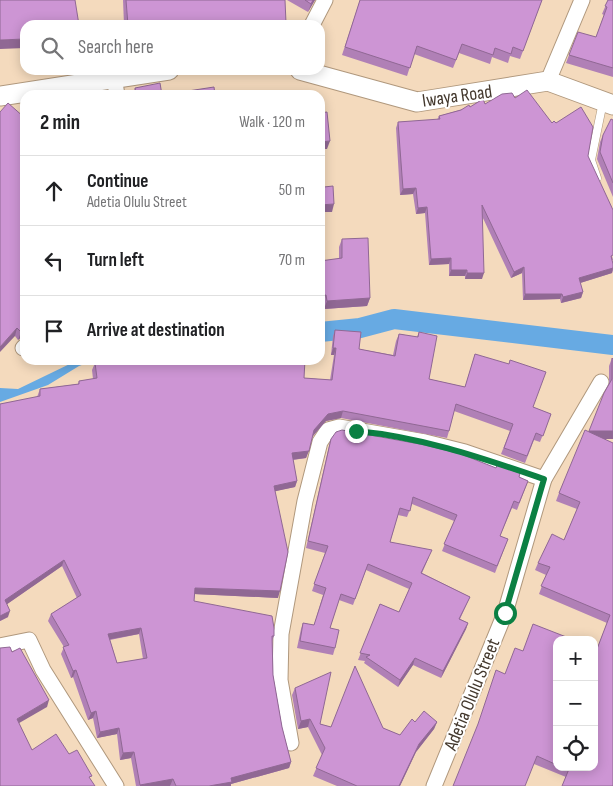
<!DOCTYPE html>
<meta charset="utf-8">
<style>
body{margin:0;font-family:"Sofia Sans Condensed",sans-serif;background:#f6f6f6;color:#202124}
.controls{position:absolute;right:15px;bottom:15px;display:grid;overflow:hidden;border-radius:10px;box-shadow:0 2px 12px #0003}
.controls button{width:45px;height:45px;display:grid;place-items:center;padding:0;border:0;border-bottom:1px solid #e0e0e0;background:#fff;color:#202124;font:25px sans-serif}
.stop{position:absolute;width:15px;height:15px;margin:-11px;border:4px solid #0b8043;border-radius:50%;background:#fff}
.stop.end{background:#0b8043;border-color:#fff;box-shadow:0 1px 5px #0008}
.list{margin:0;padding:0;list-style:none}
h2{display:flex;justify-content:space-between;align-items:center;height:65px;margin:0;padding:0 20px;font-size:21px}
h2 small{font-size:16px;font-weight:400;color:#757577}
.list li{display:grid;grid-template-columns:32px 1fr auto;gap:15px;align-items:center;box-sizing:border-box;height:70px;padding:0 20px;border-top:1px solid #e0e0e0}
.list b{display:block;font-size:19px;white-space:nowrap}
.list p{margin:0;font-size:16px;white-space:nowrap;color:#757577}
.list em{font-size:16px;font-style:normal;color:#757577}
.icon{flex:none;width:28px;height:28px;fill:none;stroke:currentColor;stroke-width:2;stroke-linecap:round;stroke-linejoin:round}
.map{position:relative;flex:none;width:613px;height:786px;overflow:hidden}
.search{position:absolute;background:#fff;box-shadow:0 2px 12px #0003;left:20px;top:20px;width:305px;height:55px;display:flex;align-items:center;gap:12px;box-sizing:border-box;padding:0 18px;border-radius:15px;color:#757577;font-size:19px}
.panel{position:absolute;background:#fff;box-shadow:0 2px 12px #0003;left:20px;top:90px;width:305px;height:275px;border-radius:15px}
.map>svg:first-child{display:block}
.water{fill:#67aae3}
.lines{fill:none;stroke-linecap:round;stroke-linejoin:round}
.canal{stroke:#67aae3;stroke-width:20}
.service-casing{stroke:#b0987d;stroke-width:9}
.minor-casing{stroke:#b0987d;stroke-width:17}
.tertiary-casing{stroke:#b0987d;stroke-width:21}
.service{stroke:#fff;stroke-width:8}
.minor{stroke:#fff;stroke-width:15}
.tertiary{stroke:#fff;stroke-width:19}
.wall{fill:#b080b6;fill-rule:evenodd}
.shaded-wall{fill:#906894}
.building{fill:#cd95d4;stroke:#906894;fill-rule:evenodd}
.route{stroke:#0b8043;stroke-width:6}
.labels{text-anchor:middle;stroke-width:4;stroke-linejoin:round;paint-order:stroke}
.street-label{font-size:19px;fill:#43382d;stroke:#fff}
</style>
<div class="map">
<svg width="613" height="786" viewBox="0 0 613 786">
<rect width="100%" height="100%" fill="#f4dabd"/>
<g class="water">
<path d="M 359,325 L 359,331 L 320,334 L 320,329 Z"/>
<path d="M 78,360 L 95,360 L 79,366 L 48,385 L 0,402 L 0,388 L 18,389 Z"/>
</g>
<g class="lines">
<path class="canal" d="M 320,332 L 360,328 L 394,319 L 613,345"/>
<defs>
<path id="service" d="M 597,178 L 591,160 L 603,102"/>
<g id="minor">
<path d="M 312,25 L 325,0"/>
<path d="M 114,77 L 117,95"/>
<path d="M 548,81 L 582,0"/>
<path d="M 23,348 L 25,346"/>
<path d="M 0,646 L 29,640 L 43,670 L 116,786"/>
<path d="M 291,743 L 280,680 L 281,634 L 305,501 L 320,442 L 328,430 L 339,427 L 425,442 L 465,452 L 544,479"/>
<path d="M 434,786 L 505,613 L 544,479 L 601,382"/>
</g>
<g id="tertiary">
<path d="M 300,70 L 417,102 L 548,81 L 613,105"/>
<path d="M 0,96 L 169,70"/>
</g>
</defs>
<use href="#service" class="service-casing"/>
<use href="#minor" class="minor-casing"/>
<use href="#tertiary" class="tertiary-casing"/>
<use href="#service" class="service"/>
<use href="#minor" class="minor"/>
<use href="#tertiary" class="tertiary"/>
</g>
<g class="wall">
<path d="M 123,0 L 285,0 L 285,25 L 124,25 Z"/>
<path d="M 287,0 L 315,0 L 308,12 Z"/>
<path d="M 360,0 L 542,0 L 520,59 L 510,56 L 508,63 L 492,57 L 490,64 L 459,53 L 453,68 L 414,54 L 407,76 L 342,55 Z"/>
<path d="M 608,0 L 613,0 L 613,77 L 566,63 L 569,55 L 596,37 L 604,15 L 602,14 Z"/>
<path d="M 135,88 L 162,95 L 215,95 L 133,95 Z"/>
<path d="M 515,98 L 552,123 L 556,123 L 588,156 L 613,260 L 612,260 L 613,270 L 612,273 L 580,283 L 583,292 L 581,298 L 561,303 L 560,299 L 523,300 L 522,273 L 511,278 L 482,216 L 482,279 L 465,279 L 465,276 L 449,276 L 449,264 L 429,265 L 425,213 L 416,214 L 413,194 L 400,195 L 396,128 L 398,122 L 437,120 L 439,116 L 470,107 Z"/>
<path d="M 0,112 L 22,337 L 18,340 L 15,336 Z"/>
<path d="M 613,120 L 613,197 L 597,159 L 600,142 L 603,135 Z"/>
<path d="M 342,239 L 370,298 L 367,306 L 324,309 L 324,302 L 320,303 L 320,261 L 339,259 L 339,247 Z"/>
<path d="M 335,330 L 359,349 L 393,355 L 396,341 L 399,334 L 417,337 L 419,332 L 429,379 L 465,387 L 475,354 L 533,407 L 551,414 L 540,442 L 534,440 L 525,463 L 501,454 L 510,431 L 454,411 L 449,431 L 447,438 L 341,418 L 326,421 L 313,436 L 306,458 L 293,460 L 297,481 L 295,487 L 275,491 L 278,598 L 195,594 L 194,601 L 274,636 L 272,641 L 273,675 L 282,727 L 291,762 L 289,768 L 231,784 L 231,786 L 136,786 L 131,758 L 120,760 L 117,734 L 97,738 L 93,718 L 88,720 L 73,677 L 71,678 L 61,654 L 64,647 L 48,621 L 51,614 L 77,598 L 62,566 L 7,604 L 8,617 L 0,621 L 0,404 L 37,397 L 40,389 L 78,384 L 79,381 L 93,379 L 92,370 L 95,363 L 123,363 L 330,380 L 334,355 L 331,355 L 333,336 ZM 139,634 L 143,659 L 117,663 L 110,640 Z"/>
<path d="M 612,358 L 613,439 L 604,439 L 613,443 L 613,786 L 566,777 L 534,764 L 505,674 L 523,651 L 557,640 L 557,767 L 594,767 L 597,649 L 607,623 L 539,594 L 546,575 L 535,570 L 538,563 L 564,540 L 577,509 L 556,501 L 559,493 L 589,432 L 609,383 L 609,366 Z"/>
<path d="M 331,439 L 519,477 L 528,481 L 517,510 L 512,508 L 500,536 L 508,539 L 495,573 L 442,551 L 454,521 L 412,504 L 407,517 L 398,515 L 390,542 L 429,557 L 422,573 L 470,597 L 460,619 L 468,623 L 466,629 L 441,678 L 413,665 L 398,687 L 364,663 L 365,661 L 358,660 L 380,604 L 399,612 L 409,589 L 366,570 L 353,605 L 339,600 L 330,628 L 335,648 L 333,655 L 297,648 L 301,629 L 303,623 L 314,625 L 323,595 L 312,591 L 325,553 L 306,548 L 329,446 Z"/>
<path d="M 295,688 L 320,724 L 331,727 L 383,728 L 400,735 L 415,722 L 437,722 L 434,729 L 416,752 L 400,786 L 337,786 L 313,776 L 322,755 L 308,727 L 298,729 L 292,695 Z"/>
</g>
<g class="shaded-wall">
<path d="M 313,0 L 315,0 L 308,12 L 311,4 Z"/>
<path d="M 286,23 L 285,25 L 257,25 Z"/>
<path d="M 25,39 L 25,48 L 0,49 L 0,40 Z"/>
<path d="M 330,141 L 327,149 L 320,149 L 320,142 Z"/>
<path d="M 416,188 L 413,194 L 400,195 L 403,189 Z"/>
<path d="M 334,204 L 332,212 L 320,212 L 320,205 Z"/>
<path d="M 427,207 L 425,213 L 416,214 L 418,208 Z"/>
<path d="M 451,258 L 449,264 L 429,265 L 431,259 Z"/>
<path d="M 524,267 L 522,273 L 511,278 L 514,272 Z"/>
<path d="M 613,268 L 612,273 L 577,284 L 579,278 Z"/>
<path d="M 451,270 L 467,270 L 465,276 L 449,276 Z"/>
<path d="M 467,273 L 484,273 L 482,279 L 465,279 Z"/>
<path d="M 583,292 L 581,298 L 561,303 L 563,297 Z"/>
<path d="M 525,294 L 562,294 L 560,299 L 523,300 Z"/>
<path d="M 326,295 L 324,302 L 320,303 L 320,296 Z"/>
<path d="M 370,298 L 367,306 L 324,309 L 327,301 Z"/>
<path d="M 17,328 L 15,336 L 0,352 L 0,347 Z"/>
<path d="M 25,329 L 25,334 L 18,340 L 21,332 Z"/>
<path d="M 333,348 L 336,348 L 334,355 L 331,355 Z"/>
<path d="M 343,411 L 341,418 L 326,421 L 312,437 L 314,430 L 328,414 Z"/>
<path d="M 589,431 L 613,431 L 613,439 L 586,439 Z"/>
<path d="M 309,451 L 306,458 L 290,460 L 292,453 Z"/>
<path d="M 297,481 L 295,487 L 272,492 L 274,486 Z"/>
<path d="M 64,560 L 62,566 L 3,607 L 5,600 Z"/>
<path d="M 195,588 L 280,591 L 278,598 L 193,594 Z"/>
<path d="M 10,611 L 8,617 L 0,621 L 0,616 Z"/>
<path d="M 468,623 L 466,629 L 441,678 L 443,671 Z"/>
<path d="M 141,628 L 139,634 L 106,640 L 108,634 Z"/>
<path d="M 415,658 L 413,665 L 398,687 L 400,680 Z"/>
<path d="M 76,670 L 73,677 L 71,678 L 73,671 Z"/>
<path d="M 49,700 L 47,707 L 14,726 L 17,719 Z"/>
<path d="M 96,711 L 93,718 L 88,720 L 91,713 Z"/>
<path d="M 310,719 L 308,727 L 298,729 L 301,721 Z"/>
<path d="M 437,722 L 434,729 L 416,752 L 400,786 L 399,786 L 419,744 Z"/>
<path d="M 119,728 L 117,734 L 97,738 L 100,732 Z"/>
<path d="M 134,752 L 131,758 L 120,760 L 123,753 Z"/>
<path d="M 291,762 L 289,768 L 231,784 L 231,786 L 209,786 L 231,778 Z"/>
<path d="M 173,779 L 170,786 L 140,786 L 140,785 Z"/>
</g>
<g class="building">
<path d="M 0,0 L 75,0 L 79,25 L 25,25 L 25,39 L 0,40 Z"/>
<path d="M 126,0 L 285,0 L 286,23 L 257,25 L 214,25 L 214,24 L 203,25 L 128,25 Z"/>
<path d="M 305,0 L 313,0 L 311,4 Z"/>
<path d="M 360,0 L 542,0 L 523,51 L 513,47 L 511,54 L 495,48 L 493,55 L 462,44 L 456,60 L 417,46 L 410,68 L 345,47 Z"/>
<path d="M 608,0 L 613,0 L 613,68 L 569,55 L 578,32 L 596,37 L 607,7 L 605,6 Z"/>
<path d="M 160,83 L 162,95 L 214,87 L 215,95 L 136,95 L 135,88 Z"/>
<path d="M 527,90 L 552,123 L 554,121 L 556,123 L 581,107 L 593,127 L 588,156 L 613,210 L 613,255 L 611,256 L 613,264 L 613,268 L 579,278 L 583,292 L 563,297 L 562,294 L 525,294 L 524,267 L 514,272 L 482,205 L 484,273 L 467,273 L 467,270 L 451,270 L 451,258 L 431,259 L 427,207 L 418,208 L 416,188 L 403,189 L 398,122 L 440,119 L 439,116 L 461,110 L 469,105 L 470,107 L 483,99 L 485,104 L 502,94 L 512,93 L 515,98 Z"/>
<path d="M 8,103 L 25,118 L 25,329 L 21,332 L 17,328 L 0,347 L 0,112 Z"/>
<path d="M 327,112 L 330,141 L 320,142 L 320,113 Z"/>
<path d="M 611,119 L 613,120 L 613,183 L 600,152 L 603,135 Z"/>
<path d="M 320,147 L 324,187 L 333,186 L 334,204 L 320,205 Z"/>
<path d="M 368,238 L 370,298 L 327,301 L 326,295 L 320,296 L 320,261 L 342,258 L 342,239 Z"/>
<path d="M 335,330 L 361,332 L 359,349 L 395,356 L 399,334 L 418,337 L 419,332 L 437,336 L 429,379 L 465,387 L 475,354 L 509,364 L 510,360 L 546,372 L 533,407 L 551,414 L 543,436 L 536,433 L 527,456 L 504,448 L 513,424 L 456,404 L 449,431 L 343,411 L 328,414 L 314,430 L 309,451 L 292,453 L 297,481 L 274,486 L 288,552 L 280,591 L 195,588 L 194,601 L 272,616 L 274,628 L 274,636 L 272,636 L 273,675 L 282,727 L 291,762 L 231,778 L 232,782 L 209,786 L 176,786 L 173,779 L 140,785 L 134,752 L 123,753 L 119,728 L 100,732 L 96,711 L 91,713 L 76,670 L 73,671 L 63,647 L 69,645 L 51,614 L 81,595 L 64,560 L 5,600 L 10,611 L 0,616 L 0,404 L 40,396 L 40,389 L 79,384 L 79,381 L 97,378 L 95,363 L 115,360 L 123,360 L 123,363 L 134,360 L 305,360 L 304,378 L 332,380 L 336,348 L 333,348 ZM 141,628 L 147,658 L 117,663 L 108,634 Z"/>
<path d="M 612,358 L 613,359 L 613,431 L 589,431 L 604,393 L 612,379 Z"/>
<path d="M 342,430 L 425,445 L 461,454 L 496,468 L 497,465 L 520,473 L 519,477 L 528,481 L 519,503 L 514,501 L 500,536 L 508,539 L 497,566 L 444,544 L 457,515 L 413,497 L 410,511 L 400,508 L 390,542 L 432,550 L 421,573 L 470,597 L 459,619 L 468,623 L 443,671 L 415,658 L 400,680 L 366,657 L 370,655 L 360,653 L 380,604 L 399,612 L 412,583 L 368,564 L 355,599 L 341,594 L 330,628 L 339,630 L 335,648 L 300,641 L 303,623 L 314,625 L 326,588 L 314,584 L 328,546 L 308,541 L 331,439 L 336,432 Z"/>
<path d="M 585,430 L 613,443 L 613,786 L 562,786 L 569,769 L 563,767 L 594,767 L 594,648 L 597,649 L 610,615 L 541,586 L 550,567 L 538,563 L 552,534 L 564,540 L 580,502 L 559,493 Z"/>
<path d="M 533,624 L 574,640 L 557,640 L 557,765 L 537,756 L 525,786 L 453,786 L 478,724 L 496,670 L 505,674 L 515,648 L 523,651 Z"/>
<path d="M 10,647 L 12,652 L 20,648 L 49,700 L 17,719 L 32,750 L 56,734 L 69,754 L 77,750 L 92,776 L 89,777 L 95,786 L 0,786 L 0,648 Z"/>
<path d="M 355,666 L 383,728 L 400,735 L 412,719 L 415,722 L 424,711 L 437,722 L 419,744 L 399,786 L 357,786 L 316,768 L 325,748 L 310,719 L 301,721 L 295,688 L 331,672 L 320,724 L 331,727 Z"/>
</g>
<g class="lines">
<path class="route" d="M 356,431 C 422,437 482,458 544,479 L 505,613"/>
</g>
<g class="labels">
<g class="street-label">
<text transform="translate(457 95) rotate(-8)" y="7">Iwaya Road</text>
<text transform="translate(471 694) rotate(-68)" y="7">Adetia Olulu Street</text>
</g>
</g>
</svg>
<div class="controls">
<button>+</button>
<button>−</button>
<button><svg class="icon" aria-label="locate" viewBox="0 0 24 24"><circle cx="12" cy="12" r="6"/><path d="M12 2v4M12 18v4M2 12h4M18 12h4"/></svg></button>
</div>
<div class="stop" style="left:505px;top:613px"></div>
<div class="stop end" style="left:356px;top:431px"></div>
<div class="search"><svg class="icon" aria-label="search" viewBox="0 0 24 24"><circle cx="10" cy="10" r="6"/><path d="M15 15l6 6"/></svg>Search here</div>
<section class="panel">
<h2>2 min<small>Walk · 120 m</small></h2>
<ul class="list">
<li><svg class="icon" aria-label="ahead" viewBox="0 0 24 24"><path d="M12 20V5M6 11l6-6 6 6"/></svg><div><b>Continue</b><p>Adetia Olulu Street</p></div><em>50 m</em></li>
<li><svg class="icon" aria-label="left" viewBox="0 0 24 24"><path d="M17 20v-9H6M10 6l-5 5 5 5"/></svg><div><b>Turn left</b></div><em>70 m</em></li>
<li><svg class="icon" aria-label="arrive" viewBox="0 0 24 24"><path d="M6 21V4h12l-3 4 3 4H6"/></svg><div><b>Arrive at destination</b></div></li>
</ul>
</section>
</div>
